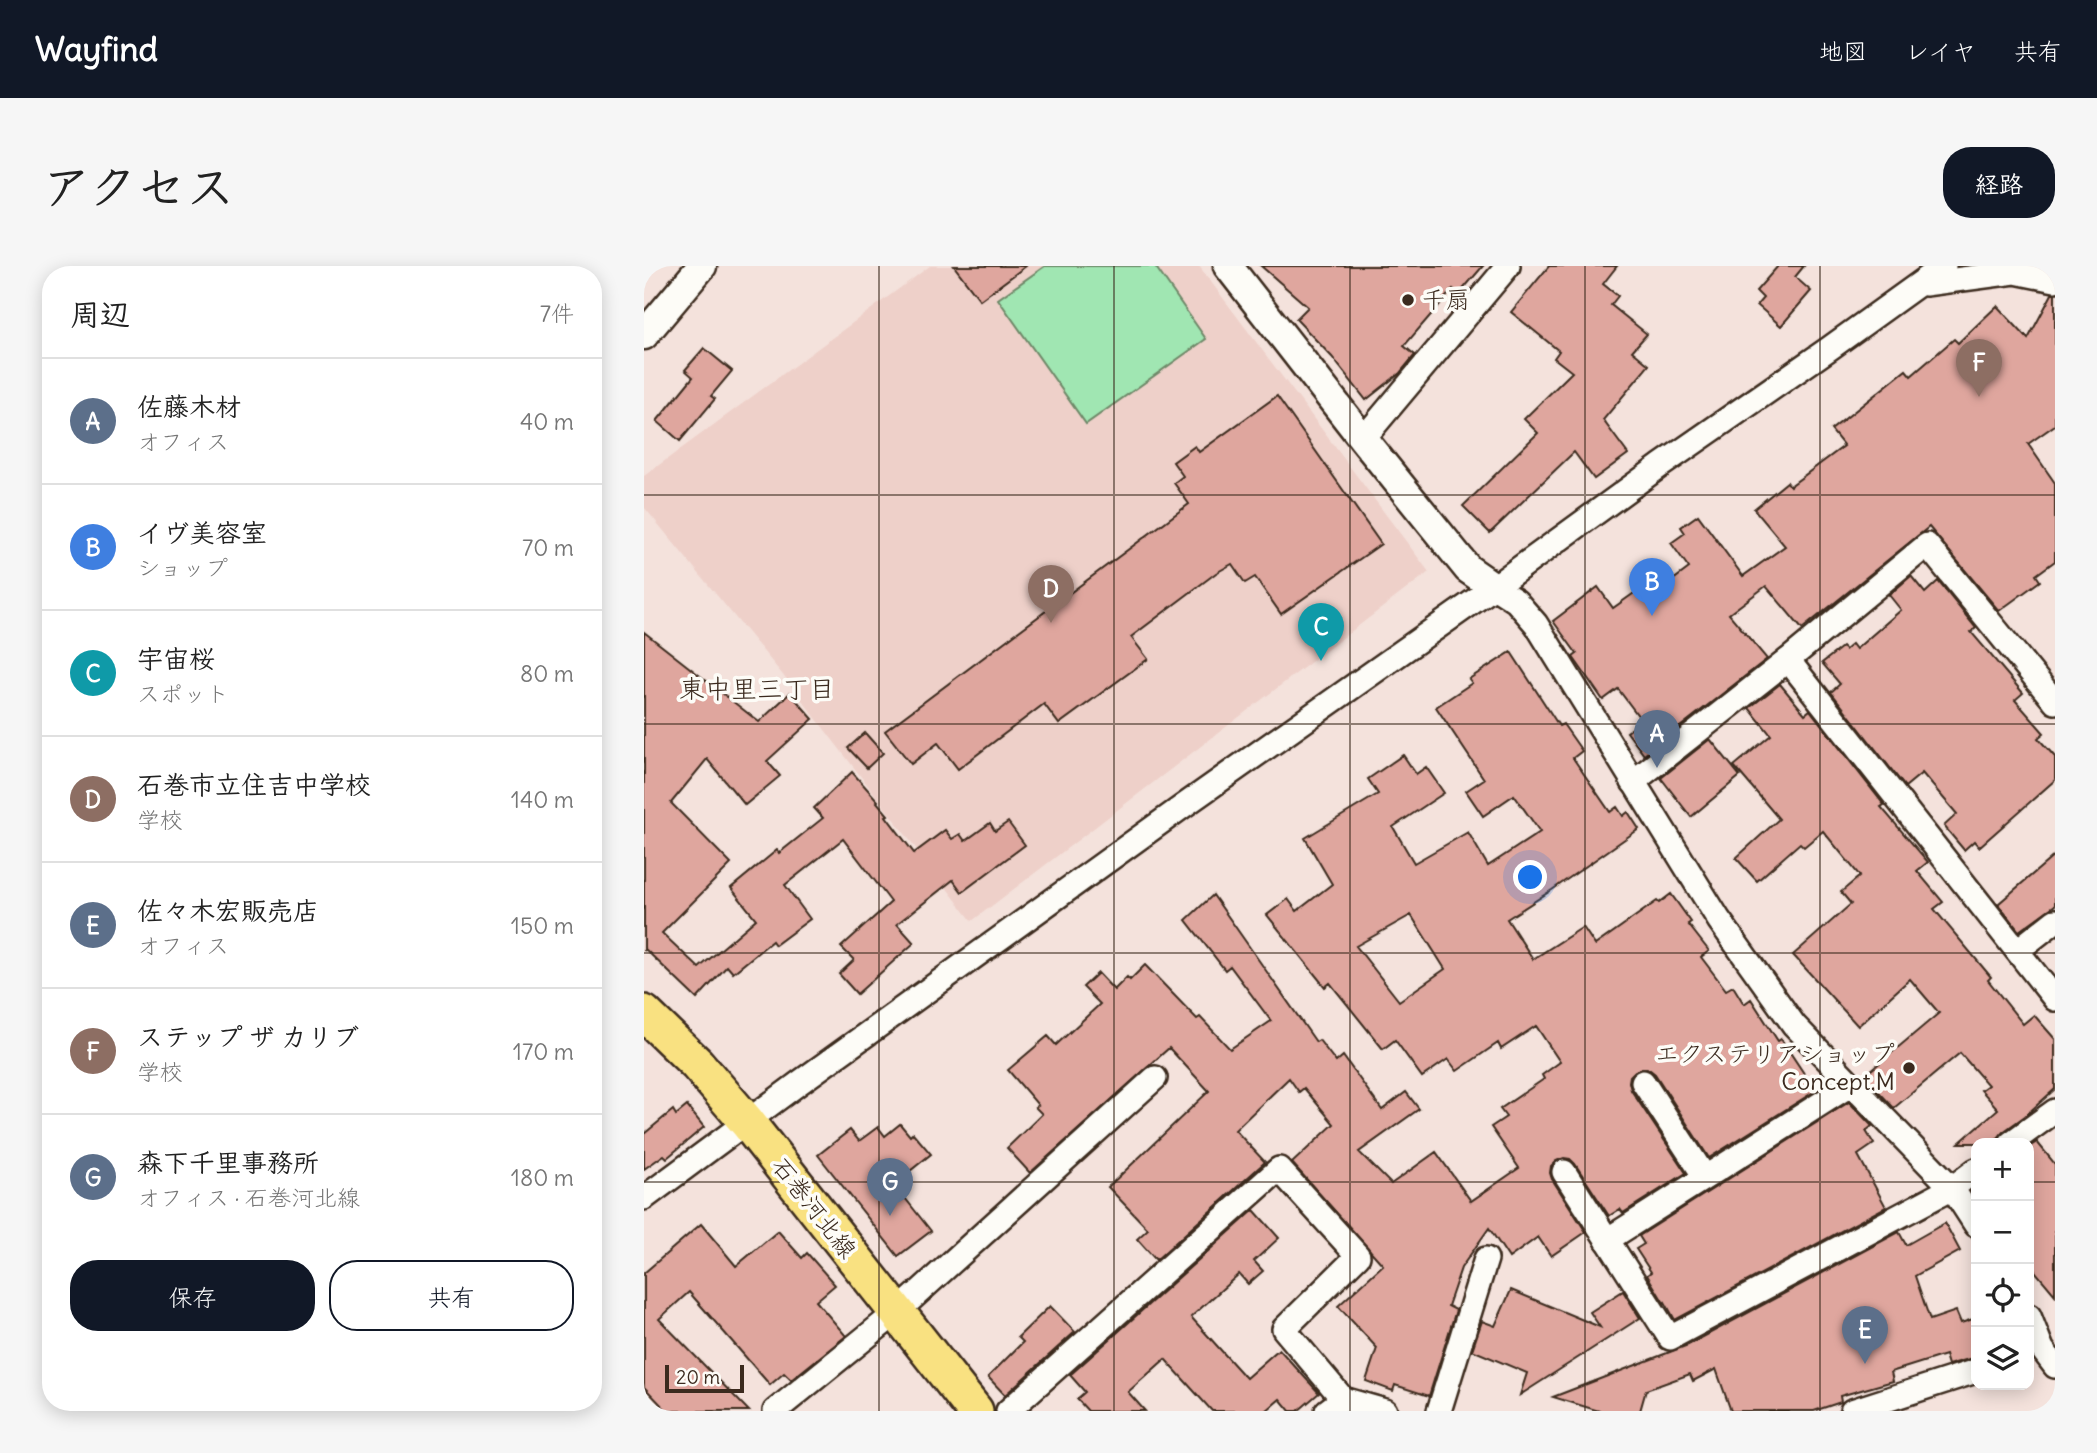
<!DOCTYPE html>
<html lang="ja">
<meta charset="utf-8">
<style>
body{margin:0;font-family:Delius,"Klee One",sans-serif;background:#f6f6f6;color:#222}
.controls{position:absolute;right:21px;bottom:21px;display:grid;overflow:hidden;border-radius:14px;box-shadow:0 4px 18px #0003}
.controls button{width:63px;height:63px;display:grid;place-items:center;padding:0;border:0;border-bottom:2px solid #e0e0e0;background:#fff;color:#222;font:35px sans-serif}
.scale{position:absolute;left:21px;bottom:18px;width:79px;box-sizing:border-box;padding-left:7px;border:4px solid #3b2a1e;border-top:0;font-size:19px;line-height:24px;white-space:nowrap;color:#3b2a1e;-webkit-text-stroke:5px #fdfcf7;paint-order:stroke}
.you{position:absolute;left:887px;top:612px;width:24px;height:24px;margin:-18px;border:5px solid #fff;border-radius:50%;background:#1a73e8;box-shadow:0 0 0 10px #1a73e833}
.badge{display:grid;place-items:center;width:46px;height:46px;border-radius:50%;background:#111827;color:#fff;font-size:23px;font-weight:700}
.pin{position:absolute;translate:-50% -58px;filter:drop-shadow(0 2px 4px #0008)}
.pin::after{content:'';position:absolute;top:37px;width:24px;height:21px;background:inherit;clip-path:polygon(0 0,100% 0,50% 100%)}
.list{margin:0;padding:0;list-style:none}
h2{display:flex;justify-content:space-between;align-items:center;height:91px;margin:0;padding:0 28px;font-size:30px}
h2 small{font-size:23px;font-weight:400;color:#767676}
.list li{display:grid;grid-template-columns:46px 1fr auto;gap:21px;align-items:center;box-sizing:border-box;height:126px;padding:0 28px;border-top:2px solid #e0e0e0}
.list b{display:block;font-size:26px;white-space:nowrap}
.list p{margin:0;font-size:23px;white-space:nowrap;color:#767676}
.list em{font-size:23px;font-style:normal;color:#767676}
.actions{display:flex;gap:14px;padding:21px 28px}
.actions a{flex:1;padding:16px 0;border:2px solid #111827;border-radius:28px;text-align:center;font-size:24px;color:#111827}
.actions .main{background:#111827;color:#fff}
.icon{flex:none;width:38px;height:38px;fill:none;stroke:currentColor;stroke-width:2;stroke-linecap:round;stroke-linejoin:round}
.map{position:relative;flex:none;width:1411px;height:1145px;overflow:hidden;border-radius:28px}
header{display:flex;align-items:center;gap:42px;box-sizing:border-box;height:98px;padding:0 35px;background:#111827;color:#fff}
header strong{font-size:33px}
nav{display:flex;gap:38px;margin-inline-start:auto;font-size:24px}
.intro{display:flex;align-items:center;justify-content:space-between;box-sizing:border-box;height:168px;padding:0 42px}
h1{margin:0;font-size:49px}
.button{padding:18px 32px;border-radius:28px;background:#111827;color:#fff;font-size:24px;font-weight:700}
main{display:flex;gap:42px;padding:0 42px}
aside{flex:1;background:#fff;border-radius:28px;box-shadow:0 4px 18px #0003}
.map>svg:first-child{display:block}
.built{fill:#eed0c9}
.pitch{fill:#a0e6b2;stroke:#6e8868;stroke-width:2}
.building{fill:#dfa69e;stroke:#3b2a1e;stroke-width:2;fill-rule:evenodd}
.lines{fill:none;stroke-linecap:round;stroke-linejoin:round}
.minor-casing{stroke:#3b2a1e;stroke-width:28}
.tertiary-casing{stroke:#3b2a1e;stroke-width:33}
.primary-casing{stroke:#3b2a1e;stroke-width:40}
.minor{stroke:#fdfcf7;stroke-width:23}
.tertiary{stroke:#fdfcf7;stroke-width:28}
.primary{stroke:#f9e181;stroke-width:35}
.grid{fill:none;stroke:#3b2a1e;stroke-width:2;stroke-opacity:0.55}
.poi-dot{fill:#3b2a1e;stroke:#fdfcf7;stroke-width:2.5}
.labels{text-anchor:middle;stroke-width:7;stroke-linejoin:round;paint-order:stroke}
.poi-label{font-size:24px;fill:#3b2a1e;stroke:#fdfcf7;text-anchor:start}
.street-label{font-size:24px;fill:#3b2a1e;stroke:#fdfcf7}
.neighbourhood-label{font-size:26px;fill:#3b2a1e;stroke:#fdfcf7}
</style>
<header>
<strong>Wayfind</strong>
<nav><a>地図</a><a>レイヤ</a><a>共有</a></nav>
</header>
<div class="intro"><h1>アクセス</h1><a class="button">経路</a></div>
<main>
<aside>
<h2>周辺<small>7件</small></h2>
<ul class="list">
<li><span class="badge" style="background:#5c6f8a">A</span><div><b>佐藤木材</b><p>オフィス</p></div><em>40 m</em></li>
<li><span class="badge" style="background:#3f7fe0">B</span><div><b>イヴ美容室</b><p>ショップ</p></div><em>70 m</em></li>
<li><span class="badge" style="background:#0f9aa8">C</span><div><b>宇宙桜</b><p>スポット</p></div><em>80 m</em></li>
<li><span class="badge" style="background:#8d6e63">D</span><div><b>石巻市立住吉中学校</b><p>学校</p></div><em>140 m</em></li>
<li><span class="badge" style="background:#5c6f8a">E</span><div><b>佐々木宏販売店</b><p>オフィス</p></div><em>150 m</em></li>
<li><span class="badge" style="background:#8d6e63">F</span><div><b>ステップ ザ カリブ</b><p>学校</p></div><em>170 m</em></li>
<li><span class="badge" style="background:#5c6f8a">G</span><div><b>森下千里事務所</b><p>オフィス · 石巻河北線</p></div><em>180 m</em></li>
</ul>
<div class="actions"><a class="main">保存</a><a>共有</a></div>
</aside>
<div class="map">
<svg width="1411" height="1145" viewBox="0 0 1411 1145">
<rect width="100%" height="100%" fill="#f4e2dc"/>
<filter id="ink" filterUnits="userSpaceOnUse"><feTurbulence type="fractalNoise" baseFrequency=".0143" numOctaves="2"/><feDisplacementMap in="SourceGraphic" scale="14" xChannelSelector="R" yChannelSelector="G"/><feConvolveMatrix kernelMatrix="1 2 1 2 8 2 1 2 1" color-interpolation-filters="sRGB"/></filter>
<g filter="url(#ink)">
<path class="built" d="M 286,0 L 555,0 L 785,306 L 328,655 L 138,408 L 0,241 L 0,210 Z"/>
<path class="pitch" d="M 401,0 L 511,0 L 562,73 L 442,158 L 354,33 Z"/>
<g class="building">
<path d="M 310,0 L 382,0 L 336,34 Z"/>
<path d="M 617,0 L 839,0 L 815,28 L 809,23 L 760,80 L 771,89 L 756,107 L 722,134 L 688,91 L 652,53 L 664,41 Z"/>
<path d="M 905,0 L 973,0 L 959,18 L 974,30 L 967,39 L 1003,68 L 988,85 L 1005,99 L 959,154 L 984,188 L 950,213 L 930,186 L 846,267 L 819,240 L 894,167 L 880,153 L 928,106 L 910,92 L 915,85 L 867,46 Z"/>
<path d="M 1134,0 L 1160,0 L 1151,11 L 1167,25 L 1137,60 L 1113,39 L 1119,32 L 1112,25 Z"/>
<path d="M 1408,28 L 1411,28 L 1411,159 L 1384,178 L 1411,217 L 1411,295 L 1392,309 L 1396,315 L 1355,345 L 1285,261 L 1158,363 L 1122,320 L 1085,348 L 1123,393 L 1000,489 L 983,466 L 998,455 L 974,423 L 959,434 L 929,391 L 933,388 L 909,355 L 954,321 L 969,342 L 993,325 L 1001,335 L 1045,302 L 1027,277 L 1041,267 L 1037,261 L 1054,249 L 1099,310 L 1141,280 L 1110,243 L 1143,216 L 1146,220 L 1200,180 L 1187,164 L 1262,104 L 1267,110 L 1310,73 L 1314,77 L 1353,40 L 1384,73 Z"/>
<path d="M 60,82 L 88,105 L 67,130 L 71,133 L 36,175 L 13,155 L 49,111 L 41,104 Z"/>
<path d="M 633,130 L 737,278 L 637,348 L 611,311 L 601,317 L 588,298 L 572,307 L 487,371 L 504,393 L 415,458 L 400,438 L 314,503 L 294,477 L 267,498 L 241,465 L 545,238 L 530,217 L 539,210 L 529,196 L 551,180 L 555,186 Z"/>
<path d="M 1267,310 L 1281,327 L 1294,315 L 1332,362 L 1327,366 L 1379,427 L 1371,434 L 1400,467 L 1394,472 L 1411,491 L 1411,514 L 1335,581 L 1330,575 L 1320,584 L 1300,560 L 1313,548 L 1278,507 L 1261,521 L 1187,426 L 1196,418 L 1178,397 L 1198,381 L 1201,384 L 1208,378 L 1212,383 L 1257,344 L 1245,329 Z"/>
<path d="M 0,366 L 115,456 L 146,427 L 169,453 L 123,495 L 136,510 L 101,539 L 63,493 L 27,537 L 87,598 L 18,667 L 55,702 L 112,653 L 87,622 L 133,584 L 135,587 L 179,552 L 170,542 L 208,506 L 234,535 L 233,536 L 244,549 L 242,550 L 270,587 L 301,564 L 308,573 L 316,568 L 321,575 L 346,557 L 351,565 L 364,556 L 381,579 L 318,626 L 309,614 L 253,658 L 270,677 L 213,728 L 195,708 L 210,694 L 197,681 L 247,636 L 199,573 L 141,619 L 166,653 L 131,679 L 128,675 L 89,707 L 83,700 L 53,733 L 1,683 L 0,685 Z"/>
<path d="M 867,386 L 915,460 L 919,458 L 938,485 L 929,492 L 966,546 L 973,541 L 979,550 L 984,546 L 995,563 L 908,624 L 863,653 L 889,693 L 939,661 L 951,679 L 1013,635 L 1015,637 L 1027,628 L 1047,656 L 1044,658 L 1065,685 L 1057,691 L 1082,724 L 1089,720 L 1100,738 L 1107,733 L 1134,775 L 1137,773 L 1165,815 L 1170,812 L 1176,822 L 1065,892 L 1011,808 L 1006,804 L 999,802 L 991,805 L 986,810 L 985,816 L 987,824 L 1042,907 L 979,947 L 976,943 L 965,950 L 931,898 L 926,893 L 920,892 L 912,895 L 907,900 L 906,907 L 908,913 L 942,966 L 907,990 L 894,971 L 865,992 L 845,962 L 817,1002 L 804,1040 L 812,1044 L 785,1130 L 751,1119 L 749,1125 L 722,1115 L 733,1082 L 694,1040 L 739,999 L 648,897 L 690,858 L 660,822 L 655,826 L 645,812 L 591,864 L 621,896 L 512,994 L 493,973 L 504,963 L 464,921 L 565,825 L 525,782 L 386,907 L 363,882 L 398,848 L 391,841 L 394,839 L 364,804 L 404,770 L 412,779 L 456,738 L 439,721 L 454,707 L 470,724 L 483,711 L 486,714 L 501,699 L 553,753 L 556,751 L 586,783 L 627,755 L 586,700 L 581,704 L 542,654 L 569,629 L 672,776 L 675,774 L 692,796 L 699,790 L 738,844 L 762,826 L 775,843 L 715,886 L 747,918 L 792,886 L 827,935 L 875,902 L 847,861 L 862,851 L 856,843 L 900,813 L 898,809 L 916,796 L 892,760 L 857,783 L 854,777 L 813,805 L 804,793 L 778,811 L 751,774 L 739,783 L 686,717 L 681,721 L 623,649 L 644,633 L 653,645 L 688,618 L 661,572 L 734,528 L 724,513 L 759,489 L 772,508 L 782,501 L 800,527 L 749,561 L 770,597 L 824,566 L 844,600 L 896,566 L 870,529 L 839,550 L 822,525 L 840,513 L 792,441 L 828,417 L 825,413 ZM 767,649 L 801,703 L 755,735 L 712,680 Z"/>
<path d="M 1136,418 L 1161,448 L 1166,444 L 1240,539 L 1237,541 L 1284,596 L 1273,605 L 1299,636 L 1290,643 L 1347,711 L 1344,714 L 1379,758 L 1390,749 L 1411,773 L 1411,823 L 1381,850 L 1359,866 L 1350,877 L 1315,877 L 1354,843 L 1337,824 L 1344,819 L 1316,787 L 1250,842 L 1220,810 L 1295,747 L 1266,713 L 1214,760 L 1149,689 L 1207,638 L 1197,626 L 1216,610 L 1179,565 L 1160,581 L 1156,577 L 1113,615 L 1092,592 L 1135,553 L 1090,500 L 1127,469 L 1105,442 Z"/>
<path d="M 221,467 L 239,487 L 223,502 L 204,482 Z"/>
<path d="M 1066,473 L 1096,510 L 1047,551 L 1017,512 Z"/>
<path d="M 1411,589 L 1411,639 L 1375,665 L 1354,638 Z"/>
<path d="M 1205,836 L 1228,860 L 1222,865 L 1230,878 L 1214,889 L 1242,941 L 1031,1054 L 1021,1036 L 1020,1037 L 1003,1009 L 1007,1006 L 992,983 L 1000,978 L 995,970 Z"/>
<path d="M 43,840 L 60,861 L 23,892 L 20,889 L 0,903 L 0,868 L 29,844 L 32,849 Z"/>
<path d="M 256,858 L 266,870 L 269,867 L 287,888 L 250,918 L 287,965 L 254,990 L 174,889 L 206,864 L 215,875 L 234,861 L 241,870 Z"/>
<path d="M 1393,876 L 1411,898 L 1411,1029 L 1385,998 L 1385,881 Z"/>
<path d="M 610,944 L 635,972 L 610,995 L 619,1005 L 604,1018 L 595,1008 L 547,1051 L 602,1112 L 635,1083 L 675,1127 L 654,1145 L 646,1145 L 636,1133 L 622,1145 L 568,1145 L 521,1093 L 484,1126 L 501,1145 L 444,1145 L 433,1133 L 441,1126 L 426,1109 Z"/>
<path d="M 1301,957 L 1316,985 L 1271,1010 L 1286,1054 L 1312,1045 L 1317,1057 L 1332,1052 L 1332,1091 L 1304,1099 L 1301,1089 L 1247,1106 L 1249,1115 L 1196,1130 L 1197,1136 L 1170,1145 L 1087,1145 L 1072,1103 L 1049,1115 L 1046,1108 L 1002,1124 L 996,1145 L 955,1145 L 909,1131 L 1044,1079 L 1255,966 L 1262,979 Z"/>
<path d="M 57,958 L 92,1000 L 134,965 L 158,992 L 163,987 L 191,1019 L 172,1035 L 202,1070 L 147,1114 L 140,1107 L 126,1119 L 45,1026 L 15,1053 L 105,1145 L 23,1145 L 0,1121 L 0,1007 Z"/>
<path d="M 867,1024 L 956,1061 L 946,1046 L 979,1025 L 996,1052 L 876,1129 L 883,1107 L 828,1084 L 838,1055 L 851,1060 Z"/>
<path d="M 406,1040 L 431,1066 L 361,1129 L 344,1111 L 379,1076 L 374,1071 Z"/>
</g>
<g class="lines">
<defs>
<g id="minor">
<path d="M 1281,18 L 1371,6 L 1411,14"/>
<path d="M 719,173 L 864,0"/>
<path d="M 850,321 L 872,335 L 892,358 L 1075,654 L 1150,759 L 1308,922 L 1332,959"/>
<path d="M 1144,394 L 1411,733"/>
<path d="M 989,516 L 1144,394 L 1283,279 L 1411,436"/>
<path d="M 1374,684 L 1411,655"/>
<path d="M 999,816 L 1061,911"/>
<path d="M 1367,877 L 1411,845"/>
<path d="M 920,906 L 1026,1072 L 1308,922 L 1332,904"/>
<path d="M 0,932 L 155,817 L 538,541 L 850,321 L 1016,200 L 1186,82 L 1300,0"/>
<path d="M 963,974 L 1206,819"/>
<path d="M 1385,1050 L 1398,1083 L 1411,1100"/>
<path d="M 131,1145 L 253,1046 L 511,812"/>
<path d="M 364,1145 L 635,903 L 714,990 L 640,1063 L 699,1133"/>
<path d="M 683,1145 L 699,1133 L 741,1145"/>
<path d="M 795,1145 L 842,993"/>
<path d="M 1208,1145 L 1332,1105"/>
</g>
<g id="tertiary">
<path d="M 584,0 L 719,173 L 824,303 L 850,321"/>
<path d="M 0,69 L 58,0"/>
</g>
<path id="primary" d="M 0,747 L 53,798 L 103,856 L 331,1145"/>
</defs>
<use href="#minor" class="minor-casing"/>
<use href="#tertiary" class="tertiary-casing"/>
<use href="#primary" class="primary-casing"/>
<use href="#minor" class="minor"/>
<use href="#tertiary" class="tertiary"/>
<use href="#primary" class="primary"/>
</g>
</g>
<path class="grid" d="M 235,0 L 235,1145M 470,0 L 470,1145M 706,0 L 706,1145M 941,0 L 941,1145M 1176,0 L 1176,1145M 0,229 L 1411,229M 0,458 L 1411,458M 0,687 L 1411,687M 0,916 L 1332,916M 1385,916 L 1411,916"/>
<g class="poi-dot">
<circle cx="764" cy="34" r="7"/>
<circle cx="1265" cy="802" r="7"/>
</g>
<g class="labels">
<g class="poi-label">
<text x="778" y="42">千扇</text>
<text x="1251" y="796" text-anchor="end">エクステリアショップ<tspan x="1251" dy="28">Concept.M</tspan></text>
</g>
<g class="street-label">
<text transform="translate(170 942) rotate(52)" y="8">石巻河北線</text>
</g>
<g class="neighbourhood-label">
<text x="113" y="432">東中里三丁目</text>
</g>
</g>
</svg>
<div class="controls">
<button>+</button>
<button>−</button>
<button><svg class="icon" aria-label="locate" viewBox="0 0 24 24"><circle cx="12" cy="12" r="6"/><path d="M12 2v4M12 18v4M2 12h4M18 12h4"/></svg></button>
<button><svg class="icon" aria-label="layers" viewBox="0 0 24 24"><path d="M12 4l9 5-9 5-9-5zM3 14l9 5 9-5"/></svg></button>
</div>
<div class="scale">20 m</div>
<div class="you"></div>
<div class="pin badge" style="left:1013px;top:502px;background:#5c6f8a">A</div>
<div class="pin badge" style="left:1008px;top:350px;background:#3f7fe0">B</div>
<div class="pin badge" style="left:677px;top:395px;background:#0f9aa8">C</div>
<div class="pin badge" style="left:407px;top:357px;background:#8d6e63">D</div>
<div class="pin badge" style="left:1221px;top:1098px;background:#5c6f8a">E</div>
<div class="pin badge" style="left:1335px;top:131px;background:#8d6e63">F</div>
<div class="pin badge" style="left:246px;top:950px;background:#5c6f8a">G</div>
</div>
</main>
